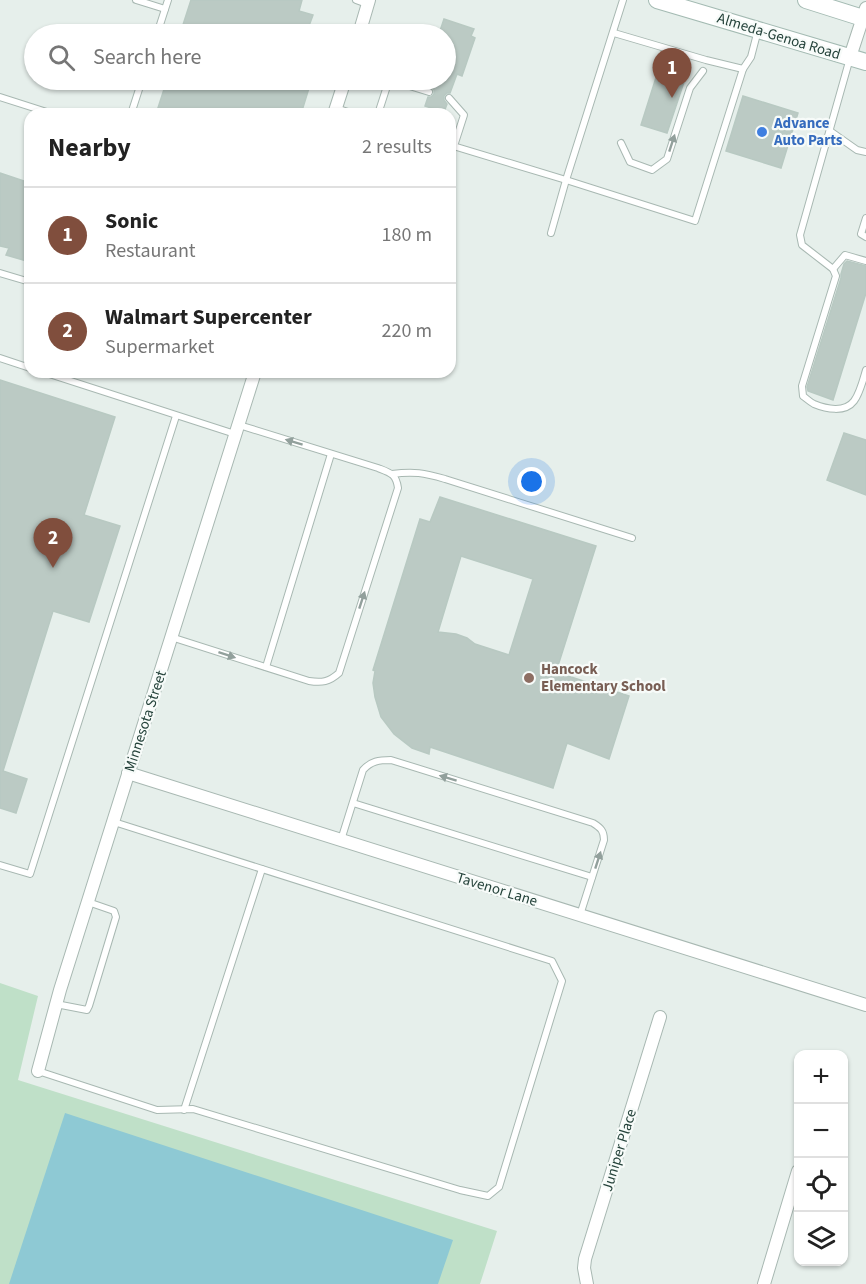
<!DOCTYPE html>
<meta charset="utf-8">
<style>
body{margin:0;font-family:"Source Sans 3",sans-serif;background:#f6f6f6;color:#222}
.controls{position:absolute;right:18px;bottom:18px;display:grid;overflow:hidden;border-radius:12px;box-shadow:0 2px 4px #0004}
.controls button{width:54px;height:54px;display:grid;place-items:center;padding:0;border:0;border-bottom:2px solid #e0e0e0;background:#fff;color:#222;font:30px sans-serif}
.you{position:absolute;left:532px;top:482px;width:21px;height:21px;margin:-15px;border:4px solid #fff;border-radius:50%;background:#1a73e8;box-shadow:0 0 0 9px #1a73e833}
.badge{display:grid;place-items:center;width:39px;height:39px;border-radius:50%;background:#804e3d;color:#fff;font-size:20px;font-weight:700}
.pin{position:absolute;translate:-50% -50px;filter:drop-shadow(0 2px 3px #0008)}
.pin::after{content:'';position:absolute;top:32px;width:21px;height:18px;background:inherit;clip-path:polygon(0 0,100% 0,50% 100%)}
.list{margin:0;padding:0;list-style:none}
h2{display:flex;justify-content:space-between;align-items:center;height:78px;margin:0;padding:0 24px;font-size:26px}
h2 small{font-size:20px;font-weight:400;color:#767676}
.list li{display:grid;grid-template-columns:39px 1fr auto;gap:18px;align-items:center;box-sizing:border-box;height:96px;padding:0 24px;border-top:2px solid #e0e0e0}
.list b{display:block;font-size:22px;white-space:nowrap}
.list p{margin:0;font-size:20px;white-space:nowrap;color:#767676}
.list em{font-size:20px;font-style:normal;color:#767676}
.icon{flex:none;width:33px;height:33px;fill:none;stroke:currentColor;stroke-width:2;stroke-linecap:round;stroke-linejoin:round}
.map{position:relative;flex:none;width:866px;height:1284px;overflow:hidden}
.search{position:absolute;background:#fff;box-shadow:0 2px 4px #0004;left:24px;top:24px;width:432px;height:66px;display:flex;align-items:center;gap:15px;box-sizing:border-box;padding:0 21px;border-radius:33px;color:#767676;font-size:22px}
.panel{position:absolute;background:#fff;box-shadow:0 2px 4px #0004;left:24px;top:108px;width:432px;height:270px;border-radius:18px}
.map>svg:first-child{display:block}
.green{fill:#bfe0c8}
.water{fill:#8ec9d4}
.building{fill:#bbcac4;stroke:#b8c9c2;stroke-width:1.5;fill-rule:evenodd}
.lines{fill:none;stroke-linecap:round;stroke-linejoin:round}
.lane-casing{stroke:#a8b8b2;stroke-width:8}
.street-casing{stroke:#a8b8b2;stroke-width:14}
.secondary-casing{stroke:#a4bbb3;stroke-width:18}
.lane{stroke:#fff;stroke-width:6}
.street{stroke:#fff;stroke-width:12}
.secondary{stroke:#fff;stroke-width:16}
.oneway{fill:#92a09c}
.shop-dot{fill:#3f7fe0;stroke:#f7fbf9;stroke-width:2}
.education-dot{fill:#8d6e63;stroke:#f7fbf9;stroke-width:2}
.labels{text-anchor:middle;stroke-width:4.5;stroke-linejoin:round;paint-order:stroke}
.street-label{font-size:15px;fill:#24423a;stroke:#f7fbf9}
.shop-label{font-size:15px;font-weight:bold;fill:#366cbe;stroke:#f7fbf9;text-anchor:start}
.education-label{font-size:15px;font-weight:bold;fill:#785e54;stroke:#f7fbf9;text-anchor:start}
</style>
<div class="map">
<svg width="866" height="1284" viewBox="0 0 866 1284">
<rect width="100%" height="100%" fill="#e6efeb"/>
<path class="green" d="M 0,983 L 38,996 L 18,1080 L 497,1231 L 480,1284 L 0,1284 Z"/>
<path class="water" d="M 65,1113 L 453,1240 L 438,1284 L 9,1284 Z"/>
<g class="building">
<path d="M 191,0 L 302,0 L 299,11 L 313,15 L 306,34 L 180,34 Z"/>
<path d="M 444,19 L 474,29 L 471,36 L 475,38 L 462,76 L 457,74 L 450,93 L 447,93 L 444,96 L 444,100 L 447,104 L 444,112 L 425,106 L 428,97 L 431,97 L 434,94 L 434,90 L 431,87 L 433,80 L 446,80 L 446,34 L 439,34 Z"/>
<path d="M 660,65 L 687,73 L 667,133 L 641,125 Z"/>
<path d="M 167,80 L 292,80 L 291,82 L 309,88 L 301,114 L 156,114 Z"/>
<path d="M 743,96 L 798,113 L 781,168 L 726,151 Z"/>
<path d="M 0,173 L 30,183 L 30,262 L 6,255 L 9,248 L 0,246 Z"/>
<path d="M 847,261 L 866,266 L 866,293 L 833,400 L 808,391 L 807,387 L 841,278 L 841,274 L 844,264 Z"/>
<path d="M 0,380 L 115,417 L 84,515 L 120,526 L 89,622 L 53,611 L 3,771 L 27,779 L 16,813 L 0,808 Z"/>
<path d="M 844,433 L 866,440 L 866,495 L 827,480 Z"/>
<path d="M 440,497 L 596,546 L 556,672 L 629,696 L 609,759 L 567,743 L 553,788 L 430,747 L 429,754 L 412,748 L 394,734 L 381,717 L 375,697 L 373,683 L 375,671 L 373,670 L 420,519 L 430,522 ZM 461,556 L 533,579 L 509,655 L 475,644 L 467,638 L 456,634 L 438,632 Z"/>
</g>
<g class="lines">
<defs>
<g id="lane">
<path d="M 136,0 L 165,9"/>
<path d="M 356,0 L 367,4"/>
<path d="M 360,30 L 374,34"/>
<path d="M 614,33 L 706,60 L 743,69 L 751,57 L 758,30"/>
<path d="M 157,34 L 168,0"/>
<path d="M 850,58 L 800,235 L 802,245 L 833,269 L 836,276 L 802,386 L 803,396 C 807,399 810,402 814,404 C 826,409 845,413 854,401 C 860,393 863,380 866,370"/>
<path d="M 390,80 L 429,92"/>
<path d="M 0,97 L 53,114"/>
<path d="M 449,98 L 464,115 L 454,146"/>
<path d="M 336,108 L 354,114"/>
<path d="M 131,114 L 142,80"/>
<path d="M 378,114 L 389,80"/>
<path d="M 830,131 L 857,150 L 866,152"/>
<path d="M 621,143 L 630,162 L 652,170 L 667,159 L 690,88 L 703,71"/>
<path d="M 450,145 L 566,180 L 623,0"/>
<path d="M 866,218 L 861,234 L 866,237"/>
<path d="M 551,233 L 566,180 L 695,221 L 743,69"/>
<path d="M 833,269 L 845,255 L 866,261"/>
<path d="M 0,273 L 30,282"/>
<path d="M 0,358 L 30,368"/>
<path d="M 43,372 L 235,434"/>
<path d="M 392,474 C 414,471 424,473 445,479 L 632,538"/>
<path d="M 171,637 L 309,681 C 322,683 329,682 339,673 L 398,488 C 396,474 391,473 378,468 L 239,425"/>
<path d="M 266,667 L 331,454"/>
<path d="M 353,803 L 592,877"/>
<path d="M 341,840 L 363,770 C 371,761 379,760 391,760 L 593,823 C 601,828 604,831 604,840 L 580,915"/>
<path d="M 0,865 L 30,874 L 176,416"/>
<path d="M 56,1004 L 87,1010 L 89,1006 L 116,917 L 114,911 L 88,902"/>
<path d="M 38,1071 L 157,1110 L 193,1109 L 460,1190 L 488,1196 L 499,1187 L 562,981 L 552,961 L 114,822"/>
<path d="M 184,1110 L 262,869"/>
</g>
<g id="street">
<path d="M 359,34 L 369,0"/>
<path d="M 850,57 L 866,8"/>
<path d="M 334,114 L 345,80"/>
<path d="M 128,773 L 866,1005"/>
<path d="M 38,1071 L 60,990 L 255,372"/>
<path d="M 587,1284 L 584,1268 L 585,1259 L 660,1017"/>
<path d="M 764,1284 L 798,1171"/>
</g>
<g id="secondary">
<path d="M 657,0 L 866,62"/>
<path d="M 806,0 L 866,19"/>
</g>
</defs>
<use href="#lane" class="lane-casing"/>
<use href="#street" class="street-casing"/>
<use href="#secondary" class="secondary-casing"/>
<use href="#lane" class="lane"/>
<use href="#street" class="street"/>
<use href="#secondary" class="secondary"/>
</g>
<defs><path id="oneway-solid" d="M-6-.8H1V-3.2L6.5 0L1 3.2V.8H-6Z" transform="scale(1.5)"/></defs>
<g class="oneway">
<use href="#oneway-solid" transform="translate(672 143) rotate(-72)"/>
<use href="#oneway-solid" transform="translate(294 442) rotate(-163)"/>
<use href="#oneway-solid" transform="translate(362 600) rotate(-72)"/>
<use href="#oneway-solid" transform="translate(227 655) rotate(18)"/>
<use href="#oneway-solid" transform="translate(448 778) rotate(-163)"/>
<use href="#oneway-solid" transform="translate(598 860) rotate(-72)"/>
</g>
<circle class="shop-dot" cx="762" cy="132" r="6"/>
<circle class="education-dot" cx="529" cy="678" r="6"/>
<g class="labels">
<g class="street-label">
<text transform="translate(779 36) rotate(17)" y="5">Almeda-Genoa Road</text>
<text transform="translate(145 721) rotate(-72)" y="5">Minnesota Street</text>
<text transform="translate(497 889) rotate(17)" y="5">Tavenor Lane</text>
<text transform="translate(619 1150) rotate(-73)" y="5">Juniper Place</text>
</g>
<g class="shop-label">
<text x="774" y="128">Advance<tspan x="774" dy="17">Auto Parts</tspan></text>
</g>
<g class="education-label">
<text x="541" y="674">Hancock<tspan x="541" dy="17">Elementary School</tspan></text>
</g>
</g>
</svg>
<div class="controls">
<button>+</button>
<button>−</button>
<button><svg class="icon" aria-label="locate" viewBox="0 0 24 24"><circle cx="12" cy="12" r="6"/><path d="M12 2v4M12 18v4M2 12h4M18 12h4"/></svg></button>
<button><svg class="icon" aria-label="layers" viewBox="0 0 24 24"><path d="M12 4l9 5-9 5-9-5zM3 14l9 5 9-5"/></svg></button>
</div>
<div class="you"></div>
<div class="pin badge" style="left:672px;top:98px">1</div>
<div class="pin badge" style="left:53px;top:568px">2</div>
<div class="search"><svg class="icon" aria-label="search" viewBox="0 0 24 24"><circle cx="10" cy="10" r="6"/><path d="M15 15l6 6"/></svg>Search here</div>
<section class="panel">
<h2>Nearby<small>2 results</small></h2>
<ul class="list">
<li><span class="badge">1</span><div><b>Sonic</b><p>Restaurant</p></div><em>180 m</em></li>
<li><span class="badge">2</span><div><b>Walmart Supercenter</b><p>Supermarket</p></div><em>220 m</em></li>
</ul>
</section>
</div>
